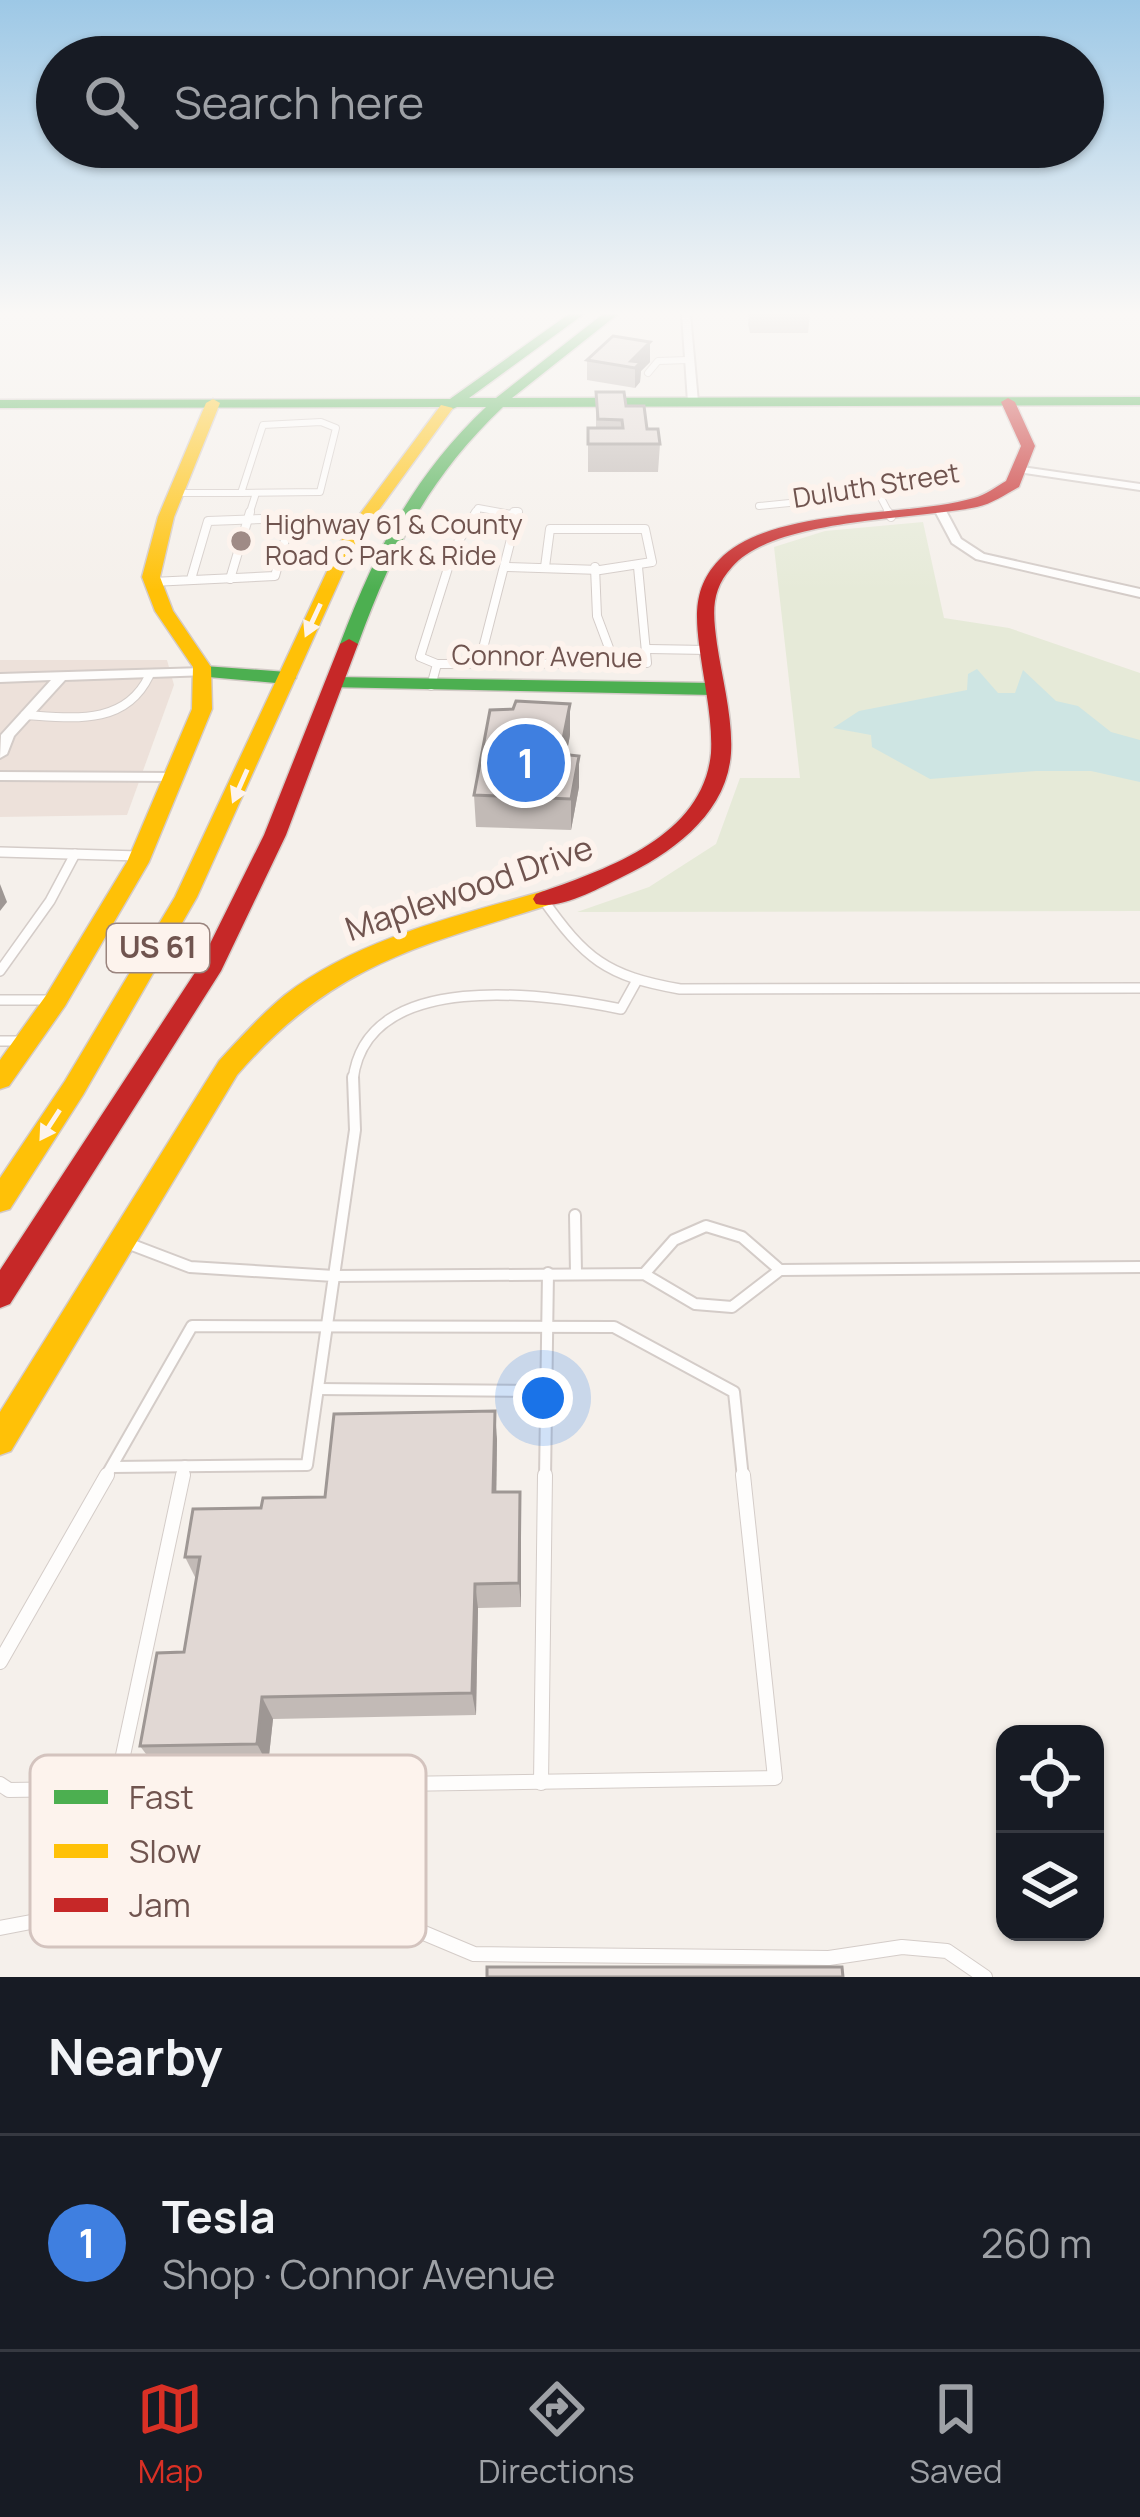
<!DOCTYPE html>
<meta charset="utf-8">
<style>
body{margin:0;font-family:Manrope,sans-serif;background:#242831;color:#f1f3f6}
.controls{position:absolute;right:36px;bottom:36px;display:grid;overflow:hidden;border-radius:24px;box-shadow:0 3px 9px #0004}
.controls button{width:108px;height:108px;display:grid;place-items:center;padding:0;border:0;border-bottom:3px solid #363941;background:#171b24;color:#f1f3f6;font:60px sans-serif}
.you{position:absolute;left:543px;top:1398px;width:42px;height:42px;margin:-30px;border:9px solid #fff;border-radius:50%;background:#1a73e8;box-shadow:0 0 0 18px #1a73e833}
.badge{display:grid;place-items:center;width:78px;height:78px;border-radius:50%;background:#d93025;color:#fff;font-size:39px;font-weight:700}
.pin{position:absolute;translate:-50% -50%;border:6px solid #fff;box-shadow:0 3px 12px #0006}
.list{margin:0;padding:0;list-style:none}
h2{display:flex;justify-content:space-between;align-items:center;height:156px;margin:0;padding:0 48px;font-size:51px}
h2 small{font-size:39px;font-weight:400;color:#9ea1a6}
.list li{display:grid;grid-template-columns:78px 1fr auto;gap:36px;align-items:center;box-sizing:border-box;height:216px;padding:0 48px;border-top:3px solid #363941}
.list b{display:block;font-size:45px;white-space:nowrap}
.list p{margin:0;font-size:39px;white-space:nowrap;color:#9ea1a6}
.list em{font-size:39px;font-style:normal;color:#9ea1a6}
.icon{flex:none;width:66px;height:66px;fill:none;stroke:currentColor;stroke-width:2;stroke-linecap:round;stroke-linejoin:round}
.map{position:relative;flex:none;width:1140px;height:1977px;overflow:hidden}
.search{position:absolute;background:#171b24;box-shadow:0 3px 9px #0004;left:36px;right:36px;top:36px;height:132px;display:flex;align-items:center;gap:30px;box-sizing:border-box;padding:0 42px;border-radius:66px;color:#9ea1a6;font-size:45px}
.sheet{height:372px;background:#171b24}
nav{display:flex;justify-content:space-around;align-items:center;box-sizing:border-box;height:168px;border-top:3px solid #363941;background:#171b24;font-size:33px;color:#9ea1a6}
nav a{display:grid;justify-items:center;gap:6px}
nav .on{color:#d93025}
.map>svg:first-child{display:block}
.residential{fill:#ede1da}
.green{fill:#e6ead8}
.water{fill:#cee5e3}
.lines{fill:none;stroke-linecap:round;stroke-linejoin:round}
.lane-far4-casing{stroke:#d4ccc8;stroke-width:8}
.lane-far3-casing{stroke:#d4ccc8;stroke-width:10}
.lane-far2-casing{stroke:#d4ccc8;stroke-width:12}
.lane-far1-casing{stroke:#d4ccc8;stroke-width:14}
.lane-casing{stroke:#d4ccc8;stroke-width:16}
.street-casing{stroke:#d4ccc8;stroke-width:4}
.fast-casing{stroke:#d4cbc8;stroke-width:3}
.slow-casing{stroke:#d4cbc8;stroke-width:3}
.jam-casing{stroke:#d4cbc8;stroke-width:3}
.lane-far4{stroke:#fefdfc;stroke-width:6}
.lane-far3{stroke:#fefdfc;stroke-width:8}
.lane-far2{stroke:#fefdfc;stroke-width:9}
.lane-far1{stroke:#fefdfc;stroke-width:10}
.lane{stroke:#fefdfc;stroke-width:14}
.street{fill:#fefdfc;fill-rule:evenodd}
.fast{fill:#4caf50;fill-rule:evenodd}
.slow{fill:#ffc107;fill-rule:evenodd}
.jam{fill:#c62828;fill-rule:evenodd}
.wall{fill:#c2bab6}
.shaded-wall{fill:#9e9794}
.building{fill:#e1d8d4;stroke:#9e9794;stroke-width:3}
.oneway{fill:#fdf3ed}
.poi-dot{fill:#9f8b86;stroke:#fdf3ed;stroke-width:4.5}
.labels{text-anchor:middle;stroke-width:12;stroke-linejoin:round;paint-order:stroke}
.far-street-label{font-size:27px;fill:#70544f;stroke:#fdf3ed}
.far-poi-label{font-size:27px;fill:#70544f;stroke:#fdf3ed;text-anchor:start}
.shield{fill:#fdf3ed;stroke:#9a847e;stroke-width:3}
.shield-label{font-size:30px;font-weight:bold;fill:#70544f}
.street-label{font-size:33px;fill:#70544f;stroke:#fdf3ed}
.key{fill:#fdf3ed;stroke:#d3c3be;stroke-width:3}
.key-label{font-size:33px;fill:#70544f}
</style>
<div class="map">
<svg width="1140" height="1977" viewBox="0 0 1140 1977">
<rect width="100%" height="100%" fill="#f5f0eb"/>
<path class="residential" d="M 0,660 L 167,660 L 174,685 L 127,815 L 0,817 Z"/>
<path class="green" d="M 923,522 L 944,618 L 1009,628 L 1140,673 L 1140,911 L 577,912 L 649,887 L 716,844 L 740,778 L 800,778 L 774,547 L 825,531 Z"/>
<path class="water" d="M 977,669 L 998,693 L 1015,693 L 1023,670 L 1056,701 L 1078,706 L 1111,732 L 1140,740 L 1140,782 L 1091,771 L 1036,771 L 930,779 L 872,747 L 871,735 L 833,728 L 859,711 L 967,690 L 968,674 Z"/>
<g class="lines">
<defs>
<g id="lane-far4">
<path d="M 648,373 L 658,361 L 688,360"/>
<path d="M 321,422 L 336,428 L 320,492 L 241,493 L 263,425 Z"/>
<path d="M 178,493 L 241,493"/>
<path d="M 759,506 L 879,494 L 890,515"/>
<path d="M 249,515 L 256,493"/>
<path d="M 474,515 L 478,508 L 517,515"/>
</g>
<g id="lane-far3">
<path d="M 888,512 L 891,517"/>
<path d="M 507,567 L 600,570 L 652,562 L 645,529 L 550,529 L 545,567"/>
<path d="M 595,567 L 597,616 L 609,648 L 607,663"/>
<path d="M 230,579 L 250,512"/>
<path d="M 152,582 L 275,576 L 291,518 L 208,521 L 191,579"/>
<path d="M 648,649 L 708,650"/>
<path d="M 437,664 L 420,657 L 454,549 L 476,512"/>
<path d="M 479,664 L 518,512 L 514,512"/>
<path d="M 431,686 L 437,664 L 647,663 L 638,567"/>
<path d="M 25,715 C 73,718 125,726 149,676"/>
</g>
<g id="lane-far2">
<path d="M 0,852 L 139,856"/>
<path d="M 542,898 C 585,959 606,976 680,989 L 1140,988"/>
<path d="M 0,971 L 50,901 L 75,854"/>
<path d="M 0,1000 L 50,1000"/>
<path d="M 0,1041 L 21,1041"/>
<path d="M 353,1080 C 366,967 545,994 621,1009 L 636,982"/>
</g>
<g id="lane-far1">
<path d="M 353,1077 L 355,1130 L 334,1276 L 644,1274 L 695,1304 L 732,1307 L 780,1270 L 1140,1267"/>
<path d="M 575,1215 L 576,1273"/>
<path d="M 644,1274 L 674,1240 L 706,1226 L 742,1237 L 780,1270"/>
<path d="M 318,1389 L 546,1391"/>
<path d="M 112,1467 L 307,1465 L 334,1276 L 190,1267 L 127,1243"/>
<path d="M 105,1478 L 192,1326 L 614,1327 L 734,1392 L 743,1478"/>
<path d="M 182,1478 L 185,1466"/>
<path d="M 545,1478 L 548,1273"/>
</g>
<g id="lane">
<path d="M 0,1662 L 107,1475"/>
<path d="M 541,1783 L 545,1475"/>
<path d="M 0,1784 L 9,1790 L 775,1778 L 743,1475"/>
<path d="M 116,1788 L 183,1475"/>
<path d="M 0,1928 L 31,1922 L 412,1928 L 474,1954 L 829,1958 L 902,1947 L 947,1951 L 985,1977"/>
</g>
<g id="street">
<path d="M 682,314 L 690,314 L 698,402 L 693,405 L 688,402 Z"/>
<path d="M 1022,467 L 1140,484 L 1140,490 L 1018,472 L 1018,468 Z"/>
<path d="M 937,509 L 945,509 L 961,539 L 984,554 L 1140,589 L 1140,597 L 976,559 L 952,543 L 935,511 Z"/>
<path d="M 204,668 L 210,672 L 209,675 L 65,680 L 14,736 L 7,754 L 0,758 L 1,735 L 51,680 L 0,682 L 0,674 Z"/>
<path d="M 0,772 L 174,773 L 181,777 L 174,781 L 0,780 Z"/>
</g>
<g id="fast">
<path d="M 569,314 L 584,314 L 469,398 L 496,398 L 603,314 L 618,314 L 512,398 L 1140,397 L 1140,405 L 503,407 C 428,478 393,549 358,644 L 349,649 L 340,644 C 375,552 413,476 486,407 L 457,407 L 446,412 L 439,407 L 0,408 L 0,400 L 450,399 Z"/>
<path d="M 204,666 L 287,672 L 296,678 L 287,684 L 197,676 L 195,672 Z"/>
<path d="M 334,677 L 713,683 L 723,689 L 713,695 L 327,687 L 327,679 Z"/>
</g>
<g id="slow">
<path d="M 213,399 L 220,403 L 174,517 L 160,577 L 173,611 L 211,667 L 212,709 L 149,862 L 65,1006 L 9,1086 L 0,1089 L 0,1060 L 47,994 L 127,862 L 192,709 L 193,667 L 155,611 L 142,577 L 158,517 L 206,403 Z"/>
<path d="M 441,405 L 453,408 L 359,537 L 197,897 L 83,1095 L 10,1209 L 0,1212 L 0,1178 L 65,1081 L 175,897 L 343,537 Z"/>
<path d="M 544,891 L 555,899 L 552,904 C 417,947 334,963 237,1075 L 11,1451 L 0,1455 L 0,1412 L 219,1061 C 240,1038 261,1015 285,995 C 357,939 457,916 544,891 Z"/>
</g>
<g id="jam">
<path d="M 1008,398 L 1015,402 L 1035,446 L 1019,487 C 1006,494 992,504 977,507 C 915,520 774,518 732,567 C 710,591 713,614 717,644 C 722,678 733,718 731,753 C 727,814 672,853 622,877 C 599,888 561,910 536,904 L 533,899 L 536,894 C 604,870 703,838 711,753 C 713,719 703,678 699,644 C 695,612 695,585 719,560 C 771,506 906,518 974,498 C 985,495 996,487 1006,481 L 1021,446 L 1001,402 Z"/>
<path d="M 349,639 L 358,644 L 286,835 L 221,971 L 10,1304 L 0,1308 L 0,1270 L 198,968 L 264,835 L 340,644 Z"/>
</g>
</defs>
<use href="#lane-far4" class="lane-far4-casing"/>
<use href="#lane-far3" class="lane-far3-casing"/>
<use href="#lane-far2" class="lane-far2-casing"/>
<use href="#lane-far1" class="lane-far1-casing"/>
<use href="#lane" class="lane-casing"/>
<use href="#street" class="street-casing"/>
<use href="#fast" class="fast-casing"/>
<use href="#slow" class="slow-casing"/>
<use href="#jam" class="jam-casing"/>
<use href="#lane-far4" class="lane-far4"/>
<use href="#lane-far3" class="lane-far3"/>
<use href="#lane-far2" class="lane-far2"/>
<use href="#lane-far1" class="lane-far1"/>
<use href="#lane" class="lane"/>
<use href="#street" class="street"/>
<use href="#fast" class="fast"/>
<use href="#slow" class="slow"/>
<use href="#jam" class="jam"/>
</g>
<g class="wall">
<path d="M 749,314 L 810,314 L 808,333 L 750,333 L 748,324 Z"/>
<path d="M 587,360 L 650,362 L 641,371 L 640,382 L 635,388 L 587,380 Z"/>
<path d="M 596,392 L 626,406 L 660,444 L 658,472 L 588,472 L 588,428 L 596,428 Z"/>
<path d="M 570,735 L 566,755 L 579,787 L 571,830 L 476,827 L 474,795 Z"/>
<path d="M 497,1439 L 496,1492 L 521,1518 L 521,1607 L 478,1608 L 476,1715 L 273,1719 L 268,1765 L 155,1766 L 140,1746 L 184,1652 L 196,1579 L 185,1557 L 261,1508 L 325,1497 Z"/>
</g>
<g class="shaded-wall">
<path d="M 650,342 L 650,362 L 641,371 L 640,382 L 635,388 L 635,368 L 631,361 Z"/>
<path d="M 570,704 L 570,735 L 561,786 L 560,754 Z"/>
<path d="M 579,756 L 579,787 L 571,830 L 571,799 Z"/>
<path d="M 0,884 L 7,902 L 0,911 Z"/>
<path d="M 495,1411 L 497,1439 L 496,1518 L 493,1492 Z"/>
<path d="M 520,1492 L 521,1518 L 521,1607 L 519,1583 Z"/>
<path d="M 475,1584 L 478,1608 L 476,1715 L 472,1693 Z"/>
<path d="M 262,1697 L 273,1719 L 268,1765 L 257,1744 Z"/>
</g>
<g class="building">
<path d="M 613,336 L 650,342 L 631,361 L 641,362 L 635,368 L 587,360 Z"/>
<path d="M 596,392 L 624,392 L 626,406 L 644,406 L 647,429 L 658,429 L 660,444 L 588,444 L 588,428 L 623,428 L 622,420 L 598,419 Z"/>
<path d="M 516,701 L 570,704 L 560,754 L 579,756 L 571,799 L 474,795 L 490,710 L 513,709 Z"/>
<path d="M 495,1411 L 493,1492 L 520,1492 L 519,1583 L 475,1584 L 472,1693 L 262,1697 L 257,1744 L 140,1746 L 157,1653 L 184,1652 L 200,1557 L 185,1557 L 193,1509 L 261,1508 L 263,1498 L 325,1497 L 334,1414 Z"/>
<path d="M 487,1967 L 842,1967 L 843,1977 L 487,1977 Z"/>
</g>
<defs><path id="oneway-solid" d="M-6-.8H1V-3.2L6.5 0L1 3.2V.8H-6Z" transform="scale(3)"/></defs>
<g class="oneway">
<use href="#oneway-solid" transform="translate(313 620) rotate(115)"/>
<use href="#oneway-solid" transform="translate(240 786) rotate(114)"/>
<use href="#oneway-solid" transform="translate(50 1125) rotate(123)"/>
</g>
<linearGradient id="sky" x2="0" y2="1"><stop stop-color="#9dc8e6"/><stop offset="0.53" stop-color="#faf8f6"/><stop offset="1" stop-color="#faf8f6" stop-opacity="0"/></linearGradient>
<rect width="1140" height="591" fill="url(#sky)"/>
<circle class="poi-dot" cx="241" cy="541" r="12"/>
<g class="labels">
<g class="far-street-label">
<text transform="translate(876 486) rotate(-9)" y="9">Duluth Street</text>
<text transform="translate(547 657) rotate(1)" y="9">Connor Avenue</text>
</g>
<g class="far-poi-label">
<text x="265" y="534">Highway 61 &amp; County<tspan x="265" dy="31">Road C Park &amp; Ride</tspan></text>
</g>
<rect class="shield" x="107" y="924" width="102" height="48" rx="9"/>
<g class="shield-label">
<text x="158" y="958">US 61</text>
</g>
<g class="street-label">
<text transform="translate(469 888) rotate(-19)" y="12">Maplewood Drive</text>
</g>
</g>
<rect x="30" y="1755" width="396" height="192" rx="18" class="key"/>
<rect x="54" y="1790" width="54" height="14" fill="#4caf50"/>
<rect x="54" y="1844" width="54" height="14" fill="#ffc107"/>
<rect x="54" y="1898" width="54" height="14" fill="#c62828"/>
<g class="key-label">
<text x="129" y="1809">Fast</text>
<text x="129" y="1863">Slow</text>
<text x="129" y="1917">Jam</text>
</g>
</svg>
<div class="controls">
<button><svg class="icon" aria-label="locate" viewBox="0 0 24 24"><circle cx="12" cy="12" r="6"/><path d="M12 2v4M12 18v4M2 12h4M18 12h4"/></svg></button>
<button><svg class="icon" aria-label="layers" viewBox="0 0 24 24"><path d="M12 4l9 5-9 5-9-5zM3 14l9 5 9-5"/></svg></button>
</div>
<div class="you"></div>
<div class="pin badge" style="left:526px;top:763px;background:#3f7fe0">1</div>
<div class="search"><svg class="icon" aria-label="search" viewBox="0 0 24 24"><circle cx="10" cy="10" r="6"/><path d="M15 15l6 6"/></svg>Search here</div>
</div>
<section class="sheet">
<h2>Nearby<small></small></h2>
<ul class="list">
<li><span class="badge" style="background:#3f7fe0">1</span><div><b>Tesla</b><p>Shop · Connor Avenue</p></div><em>260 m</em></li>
</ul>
</section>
<nav>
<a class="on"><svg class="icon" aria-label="map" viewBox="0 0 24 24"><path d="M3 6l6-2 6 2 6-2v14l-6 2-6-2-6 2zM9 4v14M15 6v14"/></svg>Map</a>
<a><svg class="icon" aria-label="directions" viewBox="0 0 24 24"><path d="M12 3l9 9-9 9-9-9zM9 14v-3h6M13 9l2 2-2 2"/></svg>Directions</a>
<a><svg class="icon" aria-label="saved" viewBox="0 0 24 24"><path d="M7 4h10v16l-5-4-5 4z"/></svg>Saved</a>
</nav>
